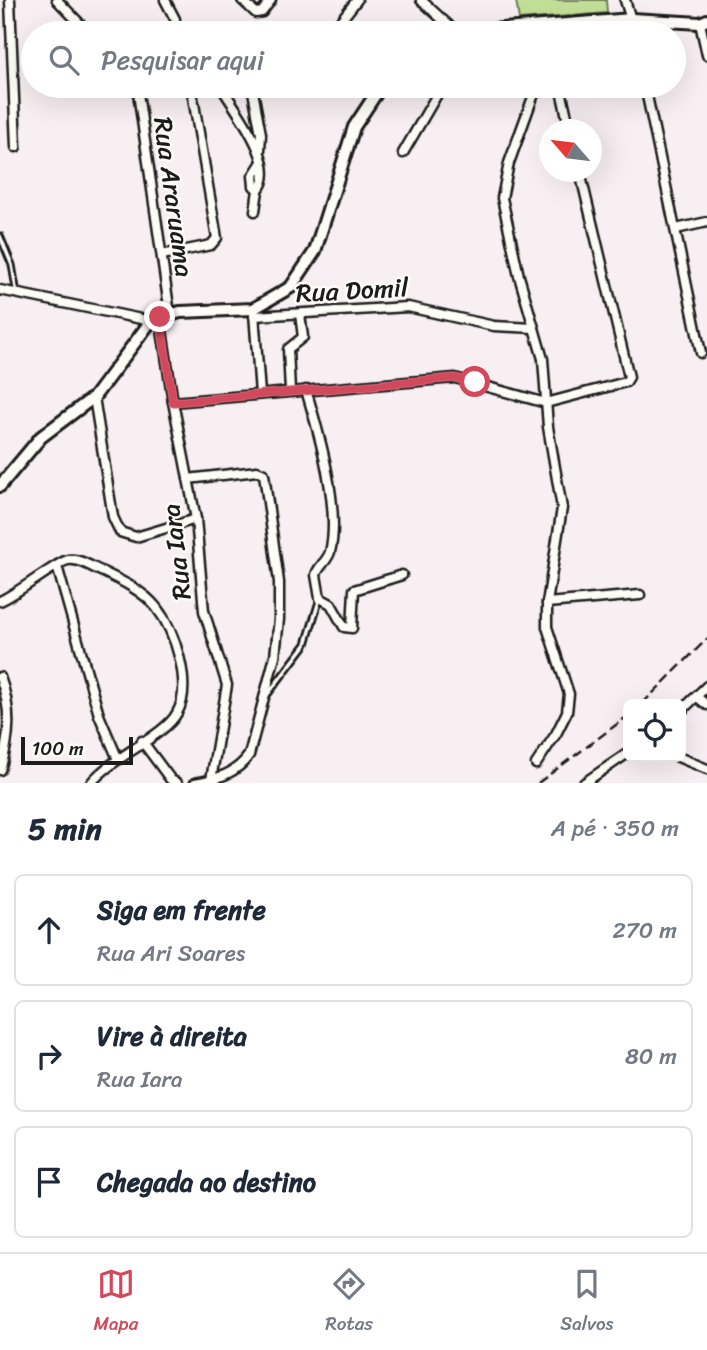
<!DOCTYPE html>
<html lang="pt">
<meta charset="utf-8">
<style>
body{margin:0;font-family:Sriracha,sans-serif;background:#f2f2f3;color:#1f2937}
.controls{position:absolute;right:21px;bottom:21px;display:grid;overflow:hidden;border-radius:10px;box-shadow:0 7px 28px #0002}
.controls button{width:63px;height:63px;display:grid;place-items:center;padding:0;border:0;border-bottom:2px solid #e0e1e3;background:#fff;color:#1f2937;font:35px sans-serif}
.compass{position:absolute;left:539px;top:119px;width:63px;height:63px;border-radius:50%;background:#fff;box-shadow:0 7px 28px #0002;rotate:298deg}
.scale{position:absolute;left:21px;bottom:18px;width:112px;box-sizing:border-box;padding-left:7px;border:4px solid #1c1c1c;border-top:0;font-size:19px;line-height:24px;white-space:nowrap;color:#1c1c1c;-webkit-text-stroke:5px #fdfcf7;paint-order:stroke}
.stop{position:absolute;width:21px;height:21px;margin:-16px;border:5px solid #d1495b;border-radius:50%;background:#fff}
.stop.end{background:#d1495b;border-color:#fff;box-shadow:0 2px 7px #0008}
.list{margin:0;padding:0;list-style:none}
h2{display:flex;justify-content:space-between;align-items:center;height:91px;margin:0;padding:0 28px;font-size:30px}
h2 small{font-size:23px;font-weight:400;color:#747a83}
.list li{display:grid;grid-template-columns:46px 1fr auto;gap:21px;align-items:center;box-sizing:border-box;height:112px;margin:0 14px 14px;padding:0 14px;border:2px solid #e0e1e3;border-radius:10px}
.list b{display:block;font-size:26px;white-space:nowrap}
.list p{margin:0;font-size:23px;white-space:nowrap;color:#747a83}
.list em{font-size:23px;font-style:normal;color:#747a83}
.icon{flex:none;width:38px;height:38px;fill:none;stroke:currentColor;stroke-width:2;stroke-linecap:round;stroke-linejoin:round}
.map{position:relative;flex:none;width:707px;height:783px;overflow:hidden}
.search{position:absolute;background:#fff;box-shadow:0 7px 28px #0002;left:21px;right:21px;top:21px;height:77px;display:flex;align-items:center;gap:18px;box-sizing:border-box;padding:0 24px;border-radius:38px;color:#747a83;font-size:26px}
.sheet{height:469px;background:#fff}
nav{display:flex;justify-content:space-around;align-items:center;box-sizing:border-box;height:98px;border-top:2px solid #e0e1e3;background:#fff;font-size:19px;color:#747a83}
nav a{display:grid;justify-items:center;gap:4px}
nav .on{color:#d1495b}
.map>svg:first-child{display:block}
.green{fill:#c2df97;stroke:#6f7e5a;stroke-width:2}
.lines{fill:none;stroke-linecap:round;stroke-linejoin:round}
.service-casing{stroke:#1c1c1c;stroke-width:9}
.minor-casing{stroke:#1c1c1c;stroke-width:13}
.secondary-casing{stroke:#1c1c1c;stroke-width:16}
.service{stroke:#fdfcf7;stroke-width:3.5}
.minor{stroke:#fdfcf7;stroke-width:8}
.secondary{stroke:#fdfcf7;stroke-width:10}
.rail{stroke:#1c1c1c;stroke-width:2.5;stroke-dasharray:10 5;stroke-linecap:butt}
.route{stroke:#d1495b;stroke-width:9}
.labels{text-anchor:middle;stroke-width:5;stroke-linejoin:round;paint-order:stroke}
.street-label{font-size:26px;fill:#1c1c1c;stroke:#fdfcf7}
</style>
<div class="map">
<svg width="707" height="783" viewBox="0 0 707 783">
<rect width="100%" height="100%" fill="#f8eff2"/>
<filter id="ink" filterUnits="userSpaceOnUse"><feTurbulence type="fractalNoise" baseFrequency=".0143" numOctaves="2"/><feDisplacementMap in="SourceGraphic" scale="14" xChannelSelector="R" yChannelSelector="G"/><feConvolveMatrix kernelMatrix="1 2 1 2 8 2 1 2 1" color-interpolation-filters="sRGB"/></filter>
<g filter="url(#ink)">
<path class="green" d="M 516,0 L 606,0 L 607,13 L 519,20 Z"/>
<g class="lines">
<defs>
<g id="service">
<path d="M 0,236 L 12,265 L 17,294"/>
<path d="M 268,694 L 306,644 L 320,598"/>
</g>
<g id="minor">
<path d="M 10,0 L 16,147"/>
<path d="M 57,0 L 89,33"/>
<path d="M 165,0 L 175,19"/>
<path d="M 242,0 L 256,13 L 262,12 L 271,0"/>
<path d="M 421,0 L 456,32"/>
<path d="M 625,0 L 635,33"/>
<path d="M 700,23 L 707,55"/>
<path d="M 331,33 L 357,0"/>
<path d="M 137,86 L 170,314"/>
<path d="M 221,86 C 234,109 280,165 258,190"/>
<path d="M 252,86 L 261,134 L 260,150"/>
<path d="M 299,86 L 380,88"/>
<path d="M 560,86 L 570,130"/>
<path d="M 645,86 L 701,353"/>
<path d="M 403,153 L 442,86"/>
<path d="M 255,211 L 258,190 L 254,186 L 253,176 L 262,162"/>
<path d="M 676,229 L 707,222"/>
<path d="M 162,255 L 211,245 L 217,238 L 191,86"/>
<path d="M 0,290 L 151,321"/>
<path d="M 254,313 L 260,394"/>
<path d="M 254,316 L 408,307 L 494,326 L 534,328"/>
<path d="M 160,317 L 173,402 L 196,519 L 204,611 L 227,685 L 211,780"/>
<path d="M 306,390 C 319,433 341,509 330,552 C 327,562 318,566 316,575 L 320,598 L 331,604 L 344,627 L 352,628 L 354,590 L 402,575"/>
<path d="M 290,391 L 288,349 L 303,337 L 300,314"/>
<path d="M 94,397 L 113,517 L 120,532 L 136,537 L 196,519"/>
<path d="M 173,402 L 455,378 L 546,403 L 626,382 L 629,377 L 580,172"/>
<path d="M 188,479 L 257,471 L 264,474 L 279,582 L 279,619 L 275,656 L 249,755 C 236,774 217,779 195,783"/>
<path d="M 57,566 L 99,715 L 117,757"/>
<path d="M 0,601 C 17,594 59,561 68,560 C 80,558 93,568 103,572 C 122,581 143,591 156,607 C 175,631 193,685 177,713 C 165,736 113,756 91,783"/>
<path d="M 547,603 L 640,595"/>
<path d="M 0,677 C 12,709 10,738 0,770"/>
<path d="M 697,697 L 707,705"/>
<path d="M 681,711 L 707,686"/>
<path d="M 142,741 L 171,780 L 177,783"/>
<path d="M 678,757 L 707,769"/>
<path d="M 536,764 L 556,734 L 567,712 L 569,694 L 547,627 L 547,603 L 562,508 L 548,427 L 543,359 L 519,276 L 502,198 L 509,163 L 537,86"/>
<path d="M 584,783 L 628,753"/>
</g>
<g id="secondary">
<path d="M 451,33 L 632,19 L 700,23 L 707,20"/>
<path d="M 0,486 L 41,437 L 94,397 L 151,321 L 180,312 L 253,309 L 291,287 L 315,251 L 354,127 L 381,86"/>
</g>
</defs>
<use href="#service" class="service-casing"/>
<use href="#minor" class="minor-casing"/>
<use href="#secondary" class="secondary-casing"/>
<use href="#service" class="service"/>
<use href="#minor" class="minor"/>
<use href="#secondary" class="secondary"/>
<g class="rail">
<path d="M 642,704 L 707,639"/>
<path d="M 538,783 L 628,716"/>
</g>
</g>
</g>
<g class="lines" filter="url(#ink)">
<path class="route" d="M 160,317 L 173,402 L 455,378 L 475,382"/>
</g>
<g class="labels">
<g class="street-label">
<text transform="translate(174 197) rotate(82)" y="9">Rua Araruama</text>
<text transform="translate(352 290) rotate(-3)" y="9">Rua Domil</text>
<text transform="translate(176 552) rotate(-97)" y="9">Rua Iara</text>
</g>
</g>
</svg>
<div class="controls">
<button><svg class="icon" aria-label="locate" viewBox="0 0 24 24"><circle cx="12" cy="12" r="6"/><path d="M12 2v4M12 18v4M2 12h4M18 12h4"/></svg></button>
</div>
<svg class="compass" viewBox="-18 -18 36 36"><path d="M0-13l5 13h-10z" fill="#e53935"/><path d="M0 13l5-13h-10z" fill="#747a83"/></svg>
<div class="scale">100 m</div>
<div class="stop" style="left:475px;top:382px"></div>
<div class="stop end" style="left:160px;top:317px"></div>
<div class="search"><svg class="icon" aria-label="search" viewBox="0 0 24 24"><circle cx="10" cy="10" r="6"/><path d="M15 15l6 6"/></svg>Pesquisar aqui</div>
</div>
<section class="sheet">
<h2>5 min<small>A pé · 350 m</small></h2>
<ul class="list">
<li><svg class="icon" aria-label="ahead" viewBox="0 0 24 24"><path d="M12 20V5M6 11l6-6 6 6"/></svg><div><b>Siga em frente</b><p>Rua Ari Soares</p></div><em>270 m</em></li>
<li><svg class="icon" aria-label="right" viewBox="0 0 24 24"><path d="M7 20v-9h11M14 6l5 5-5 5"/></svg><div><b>Vire à direita</b><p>Rua Iara</p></div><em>80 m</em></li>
<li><svg class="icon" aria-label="arrive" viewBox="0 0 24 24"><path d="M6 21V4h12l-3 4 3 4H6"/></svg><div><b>Chegada ao destino</b></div></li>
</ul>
</section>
<nav>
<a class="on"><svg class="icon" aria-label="map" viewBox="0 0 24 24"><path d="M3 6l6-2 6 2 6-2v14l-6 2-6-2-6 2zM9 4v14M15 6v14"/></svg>Mapa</a>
<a><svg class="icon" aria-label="directions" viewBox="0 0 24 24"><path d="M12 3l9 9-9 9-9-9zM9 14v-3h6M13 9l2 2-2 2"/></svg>Rotas</a>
<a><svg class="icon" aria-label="saved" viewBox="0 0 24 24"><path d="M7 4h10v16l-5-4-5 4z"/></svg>Salvos</a>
</nav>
